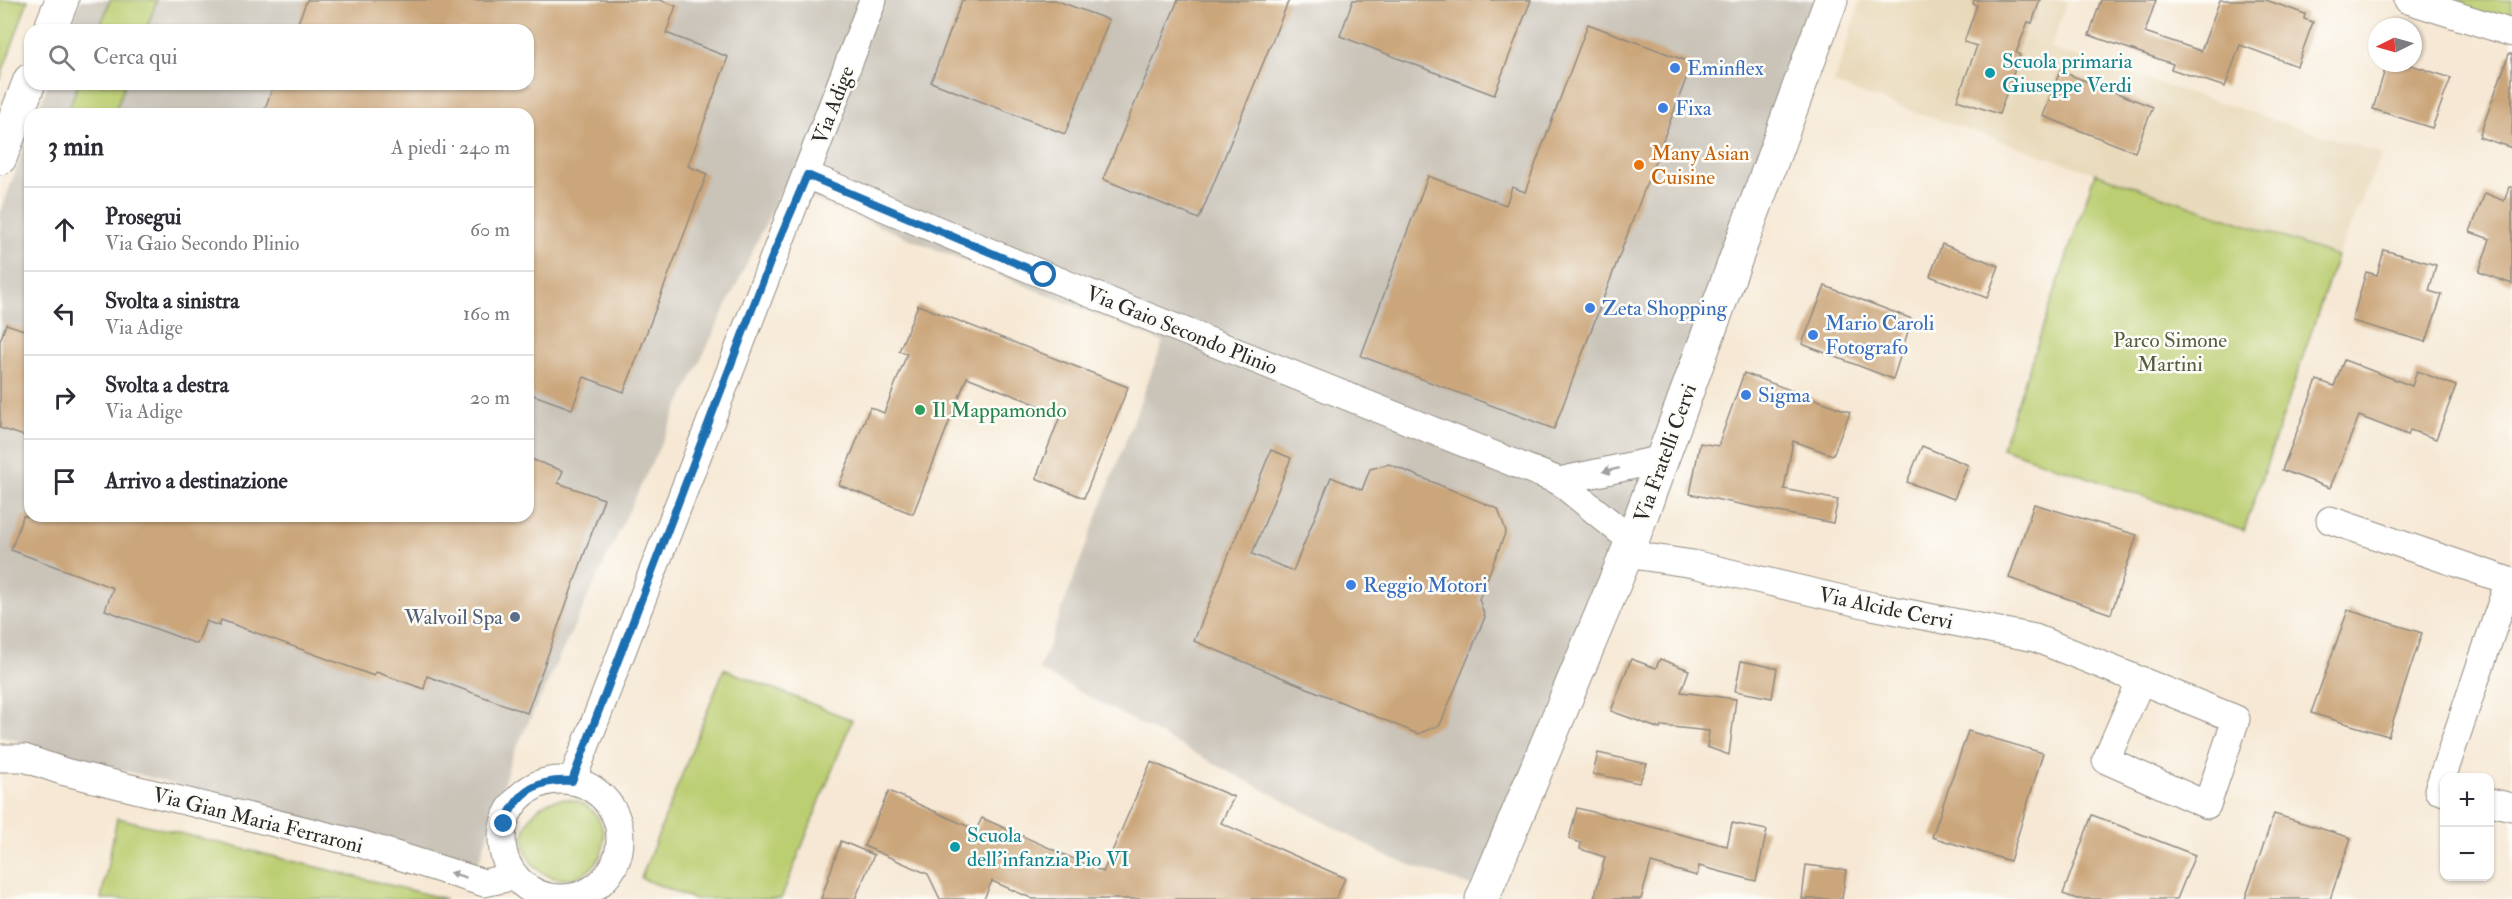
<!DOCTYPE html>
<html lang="it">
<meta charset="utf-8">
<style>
body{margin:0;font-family:"IM FELL Double Pica",serif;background:#f7f7f7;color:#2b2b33}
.controls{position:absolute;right:18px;bottom:18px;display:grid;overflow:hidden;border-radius:12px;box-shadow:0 2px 4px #0004}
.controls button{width:54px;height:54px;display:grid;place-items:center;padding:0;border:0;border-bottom:2px solid #e1e1e2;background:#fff;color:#2b2b33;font:30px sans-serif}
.compass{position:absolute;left:2368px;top:18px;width:54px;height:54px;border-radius:50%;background:#fff;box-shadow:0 2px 4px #0004;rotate:265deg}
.stop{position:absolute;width:18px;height:18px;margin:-14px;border:4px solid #1f6fb2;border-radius:50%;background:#fff}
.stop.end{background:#1f6fb2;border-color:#fff;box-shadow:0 2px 6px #0008}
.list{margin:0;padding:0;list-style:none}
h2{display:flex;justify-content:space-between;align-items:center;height:78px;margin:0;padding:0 24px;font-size:26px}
h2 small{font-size:20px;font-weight:400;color:#7c7c81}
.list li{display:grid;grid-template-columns:39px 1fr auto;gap:18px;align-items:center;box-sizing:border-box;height:84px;padding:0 24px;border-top:2px solid #e1e1e2}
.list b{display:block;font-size:22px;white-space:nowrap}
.list p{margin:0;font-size:20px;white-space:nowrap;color:#7c7c81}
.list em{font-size:20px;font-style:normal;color:#7c7c81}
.icon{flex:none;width:33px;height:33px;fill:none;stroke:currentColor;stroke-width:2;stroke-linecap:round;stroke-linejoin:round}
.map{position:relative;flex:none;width:2512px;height:899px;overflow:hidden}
.search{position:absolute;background:#fff;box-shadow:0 2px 4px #0004;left:24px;top:24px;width:510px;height:66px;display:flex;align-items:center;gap:15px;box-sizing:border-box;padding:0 21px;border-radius:18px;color:#7c7c81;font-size:22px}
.panel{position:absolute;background:#fff;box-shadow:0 2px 4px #0004;left:24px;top:108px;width:510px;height:414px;border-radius:18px}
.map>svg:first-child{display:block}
.built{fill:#e8d9ba}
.industrial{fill:#c9c3b8}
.green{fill:#bbce72;stroke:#737c4e;stroke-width:1.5}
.building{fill:#cba67a}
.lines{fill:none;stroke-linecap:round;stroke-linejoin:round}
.minor-casing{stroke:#908a80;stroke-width:29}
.secondary-casing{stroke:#908a80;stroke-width:35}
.primary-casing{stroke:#908a80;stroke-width:35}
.minor{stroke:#fff;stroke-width:27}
.secondary{stroke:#fff;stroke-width:33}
.primary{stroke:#fff;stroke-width:33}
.oneway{fill:#a0a0a0}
.route{stroke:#1f6fb2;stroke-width:8}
.shop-dot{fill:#3f7fe0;stroke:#fdfcf7;stroke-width:2}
.culture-dot{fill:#0f9aa8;stroke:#fdfcf7;stroke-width:2}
.food-dot{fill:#e8710a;stroke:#fdfcf7;stroke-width:2}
.leisure-dot{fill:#2e9e5b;stroke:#fdfcf7;stroke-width:2}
.service-dot{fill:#5c6f8a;stroke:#fdfcf7;stroke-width:2}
.labels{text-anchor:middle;stroke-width:5;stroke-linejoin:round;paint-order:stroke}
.culture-label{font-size:21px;fill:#0d838f;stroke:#fdfcf7;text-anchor:start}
.shop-label{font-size:21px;fill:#366cbe;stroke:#fdfcf7;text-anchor:start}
.street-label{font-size:21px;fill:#2b2b2b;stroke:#fdfcf7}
.food-label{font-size:21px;fill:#c56008;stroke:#fdfcf7;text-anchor:start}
.park-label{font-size:21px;fill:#565c40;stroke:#fdfcf7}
.leisure-label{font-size:21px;fill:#27864d;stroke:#fdfcf7;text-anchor:start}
.service-label{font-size:21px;fill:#4e5e75;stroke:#fdfcf7;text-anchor:end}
</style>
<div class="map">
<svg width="2512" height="899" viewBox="0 0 2512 899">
<rect width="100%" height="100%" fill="#fdfcf7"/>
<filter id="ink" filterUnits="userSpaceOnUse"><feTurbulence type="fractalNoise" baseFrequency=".0167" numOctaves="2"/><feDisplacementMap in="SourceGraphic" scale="12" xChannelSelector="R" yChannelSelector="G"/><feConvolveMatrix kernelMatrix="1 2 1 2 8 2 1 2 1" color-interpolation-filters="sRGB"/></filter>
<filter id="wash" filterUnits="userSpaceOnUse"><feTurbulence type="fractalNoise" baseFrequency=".008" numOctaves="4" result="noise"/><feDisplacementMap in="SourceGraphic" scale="24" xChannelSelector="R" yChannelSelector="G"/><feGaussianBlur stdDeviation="1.35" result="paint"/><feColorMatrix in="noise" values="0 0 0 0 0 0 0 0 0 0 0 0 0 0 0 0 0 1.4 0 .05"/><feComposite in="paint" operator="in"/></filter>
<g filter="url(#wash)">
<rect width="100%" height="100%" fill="#f6e8d4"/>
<path class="built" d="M 1860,0 L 2067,0 L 2051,49 L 2382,154 L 2337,256 L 1834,84 Z"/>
<path class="industrial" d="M 81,0 L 1832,0 L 1485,891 L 1391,858 L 1039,670 L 1163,342 L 783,187 L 511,759 L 477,868 L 0,736 L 0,214 L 30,130 L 30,516 L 528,516 L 528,114 L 36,114 L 48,84 L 528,84 L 528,30 L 69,30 Z"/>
<g class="green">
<path d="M 0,0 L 28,0 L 0,79 Z"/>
<path d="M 110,0 L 157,0 L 146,30 L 99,30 Z"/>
<path d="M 2408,0 L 2512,0 L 2512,33 Z"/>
<path d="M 78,84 L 125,84 L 114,114 L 67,114 Z"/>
<path d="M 2095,173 L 2337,256 L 2244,531 L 2002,448 Z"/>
<path d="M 724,669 L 852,720 L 781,899 L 693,899 L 641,878 Z"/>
<circle cx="564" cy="839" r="40"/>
<path d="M 117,818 L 118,818 L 446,899 L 101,899 Z"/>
</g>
<g id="blocks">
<g class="building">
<path d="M 307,0 L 660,0 L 676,6 L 666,33 L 728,57 L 688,166 L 707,174 L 624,392 L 584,377 L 572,409 L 528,393 L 528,114 L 263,114 L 274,84 L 528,84 L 528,30 L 295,30 Z"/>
<path d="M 962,0 L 1055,0 L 1109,20 L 1065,134 L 931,82 Z"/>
<path d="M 1178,0 L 1289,0 L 1199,219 L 1103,179 Z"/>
<path d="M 1353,0 L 1531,0 L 1494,95 L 1340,36 Z"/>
<path d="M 1974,0 L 2040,0 L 2032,23 L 2028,22 L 2016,53 L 2020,55 L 1999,114 L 1957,100 L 1977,46 L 1964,42 L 1977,5 L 1973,4 Z"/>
<path d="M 2101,0 L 2156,0 L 2145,32 L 2201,51 L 2220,0 L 2266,0 L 2305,14 L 2304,19 L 2313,22 L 2297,66 L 2240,45 L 2225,87 L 2171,69 L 2173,64 L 2089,35 Z"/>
<path d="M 1588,24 L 1692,63 L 1554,429 L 1361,356 L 1428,176 L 1506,205 L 1512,187 L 1525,192 Z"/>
<path d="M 2509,54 L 2512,54 L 2512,148 L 2479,137 Z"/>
<path d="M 2387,63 L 2405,63 L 2451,78 L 2432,128 L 2373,109 Z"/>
<path d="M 2060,71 L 2153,107 L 2135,152 L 2043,116 Z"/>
<path d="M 2509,187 L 2512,187 L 2512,284 L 2479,272 L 2490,239 L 2470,232 L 2485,193 L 2504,201 Z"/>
<path d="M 1942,244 L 1999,266 L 1987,298 L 1930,276 Z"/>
<path d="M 2384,250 L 2436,265 L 2429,291 L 2442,295 L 2426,342 L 2352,321 L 2366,272 L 2377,275 Z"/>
<path d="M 1825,286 L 1912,319 L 1893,379 L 1802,344 Z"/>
<path d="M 918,305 L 1128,387 L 1084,498 L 1036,478 L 1061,414 L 967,377 L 913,514 L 839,485 L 870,407 L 884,413 L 907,354 L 899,351 Z"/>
<path d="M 6,324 L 30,332 L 30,438 L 0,428 L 0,341 Z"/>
<path d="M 2344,360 L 2412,386 L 2417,371 L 2456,386 L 2436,439 L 2410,430 L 2408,435 L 2359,416 L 2330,488 L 2282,470 L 2317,380 L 2334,386 Z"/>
<path d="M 1744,373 L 1850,412 L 1833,455 L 1793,441 L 1784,489 L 1838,500 L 1833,523 L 1690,494 L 1700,443 L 1718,446 Z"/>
<path d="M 1922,446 L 1968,465 L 1954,499 L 1907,482 Z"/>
<path d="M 1271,450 L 1291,458 L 1252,554 L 1293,571 L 1331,477 L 1362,490 L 1370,469 L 1389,464 L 1498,509 L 1506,531 L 1479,599 L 1485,617 L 1440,725 L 1418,734 L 1194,641 Z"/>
<path d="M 528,458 L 563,471 L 558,483 L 604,499 L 527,713 L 427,676 L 424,689 L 376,672 L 374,676 L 221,620 L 219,626 L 206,621 L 197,644 L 105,610 L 113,588 L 11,550 L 23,516 L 528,516 Z"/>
<path d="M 2034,504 L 2137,535 L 2111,614 L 2009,578 Z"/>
<path d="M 2348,610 L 2422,633 L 2388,736 L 2311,713 Z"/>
<path d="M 1631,659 L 1656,668 L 1660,659 L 1689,670 L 1681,692 L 1736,699 L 1729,755 L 1707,747 L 1709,731 L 1662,726 L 1660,729 L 1611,711 Z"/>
<path d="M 1741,661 L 1777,668 L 1772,698 L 1735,691 Z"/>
<path d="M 1968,731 L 2043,753 L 2010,861 L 1932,837 Z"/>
<path d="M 1598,753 L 1647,764 L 1639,783 L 1593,774 Z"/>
<path d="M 1151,762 L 1234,797 L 1221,823 L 1345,878 L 1336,899 L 1033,899 L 992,881 L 984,899 L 940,899 L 928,874 L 864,846 L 889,791 L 976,830 L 982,818 L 1103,872 Z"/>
<path d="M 1577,808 L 1727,846 L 1732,823 L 1767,830 L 1756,881 L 1699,866 L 1697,876 L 1651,863 L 1641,899 L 1594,899 L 1605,857 L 1580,849 L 1581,843 L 1569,839 Z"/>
<path d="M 2274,814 L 2351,838 L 2330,899 L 2245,899 Z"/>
<path d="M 2092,815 L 2195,855 L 2177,899 L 2077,899 L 2063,894 Z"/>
<path d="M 841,841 L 874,855 L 855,899 L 821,899 Z"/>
<path d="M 1806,865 L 1846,870 L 1842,899 L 1802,899 Z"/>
</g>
</g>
</g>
<g filter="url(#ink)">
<use href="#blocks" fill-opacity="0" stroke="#908a80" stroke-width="1.5"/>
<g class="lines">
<defs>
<g id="minor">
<path d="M 2408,0 L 2512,33"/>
<path d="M 807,175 L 1044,275 L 1559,481 L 1632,541"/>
<path d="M 1559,481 L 1663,459"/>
<path d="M 2330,520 L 2509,581 L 2438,790 L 2444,792"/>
<path d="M 1626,554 L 1693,564 L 1872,606 L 2035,638 L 2236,719 L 2207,805 L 2106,760 L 2141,680"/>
<path d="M 0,758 L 24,758 L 65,772 L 361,844 L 484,883 L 515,876"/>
<circle cx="561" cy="839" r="59"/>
<path d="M 572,781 L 873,0"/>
<path d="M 2490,802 L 2512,807"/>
</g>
<path id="secondary" d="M 1482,899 L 1632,541 L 1831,0"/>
<g id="primary">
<path d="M 50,30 L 62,0"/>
<path d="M 0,158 L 30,80"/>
</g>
</defs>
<use href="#minor" class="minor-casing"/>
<use href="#secondary" class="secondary-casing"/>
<use href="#primary" class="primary-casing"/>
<use href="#minor" class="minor"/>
<use href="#secondary" class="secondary"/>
<use href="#primary" class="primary"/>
</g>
<defs><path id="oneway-solid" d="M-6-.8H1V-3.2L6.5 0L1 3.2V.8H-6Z" transform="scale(1.5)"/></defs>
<g class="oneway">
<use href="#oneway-solid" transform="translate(1611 470) rotate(168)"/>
<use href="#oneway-solid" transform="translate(458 875) rotate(-163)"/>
</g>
</g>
<g class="lines" filter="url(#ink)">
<path class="route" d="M 504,824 C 518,791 536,779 572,781 L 772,257 L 807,175 L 1044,275"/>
</g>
<g class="shop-dot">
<circle cx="1675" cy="68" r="6"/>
<circle cx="1663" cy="108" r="6"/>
<circle cx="1590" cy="308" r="6"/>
<circle cx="1813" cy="335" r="6"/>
<circle cx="1746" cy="395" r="6"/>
<circle cx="1351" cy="585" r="6"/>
</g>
<g class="culture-dot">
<circle cx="1990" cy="73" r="6"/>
<circle cx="955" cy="847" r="6"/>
</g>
<circle class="food-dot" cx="1639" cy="165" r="6"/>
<circle class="leisure-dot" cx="920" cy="410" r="6"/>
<circle class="service-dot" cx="515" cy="617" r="6"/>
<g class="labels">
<g class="culture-label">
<text x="2002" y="68">Scuola primaria<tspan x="2002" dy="24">Giuseppe Verdi</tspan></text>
<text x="967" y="842">Scuola<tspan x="967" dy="24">dell'infanzia Pio VI</tspan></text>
</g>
<g class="shop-label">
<text x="1687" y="75">Eminflex</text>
<text x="1675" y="115">Fixa</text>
<text x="1602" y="315">Zeta Shopping</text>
<text x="1825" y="330">Mario Caroli<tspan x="1825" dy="24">Fotografo</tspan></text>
<text x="1758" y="402">Sigma</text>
<text x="1363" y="592">Reggio Motori</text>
</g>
<g class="street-label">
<text transform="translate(833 105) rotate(-69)" y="7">Via Adige</text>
<text transform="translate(1182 330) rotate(22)" y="7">Via Gaio Secondo Plinio</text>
<text transform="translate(1665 453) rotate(-70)" y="7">Via Fratelli Cervi</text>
<text transform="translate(1886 608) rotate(12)" y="7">Via Alcide Cervi</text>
<text transform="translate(258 820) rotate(14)" y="7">Via Gian Maria Ferraroni</text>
</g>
<g class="food-label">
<text x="1651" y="160">Many Asian<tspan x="1651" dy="24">Cuisine</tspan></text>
</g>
<g class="park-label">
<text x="2170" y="347">Parco Simone<tspan x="2170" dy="24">Martini</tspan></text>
</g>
<g class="leisure-label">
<text x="932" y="417">Il Mappamondo</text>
</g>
<g class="service-label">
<text x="503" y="624">Walvoil Spa</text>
</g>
</g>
</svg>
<div class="controls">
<button>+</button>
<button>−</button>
</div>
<svg class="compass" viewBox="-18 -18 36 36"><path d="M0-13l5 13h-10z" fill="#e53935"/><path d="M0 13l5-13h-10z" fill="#7c7c81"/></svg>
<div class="stop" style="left:1044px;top:275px"></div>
<div class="stop end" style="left:504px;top:824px"></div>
<div class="search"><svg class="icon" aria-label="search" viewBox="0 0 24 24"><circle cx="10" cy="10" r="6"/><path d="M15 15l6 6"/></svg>Cerca qui</div>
<section class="panel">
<h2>3 min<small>A piedi · 240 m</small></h2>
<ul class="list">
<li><svg class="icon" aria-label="ahead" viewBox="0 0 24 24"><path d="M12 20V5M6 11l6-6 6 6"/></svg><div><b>Prosegui</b><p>Via Gaio Secondo Plinio</p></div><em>60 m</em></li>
<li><svg class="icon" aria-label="left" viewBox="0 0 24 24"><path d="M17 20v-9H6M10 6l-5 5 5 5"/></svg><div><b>Svolta a sinistra</b><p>Via Adige</p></div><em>160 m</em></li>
<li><svg class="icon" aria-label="right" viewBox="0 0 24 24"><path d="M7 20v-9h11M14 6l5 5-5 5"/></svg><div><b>Svolta a destra</b><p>Via Adige</p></div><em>20 m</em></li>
<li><svg class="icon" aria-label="arrive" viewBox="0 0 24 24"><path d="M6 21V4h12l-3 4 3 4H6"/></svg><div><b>Arrivo a destinazione</b></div></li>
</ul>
</section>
</div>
